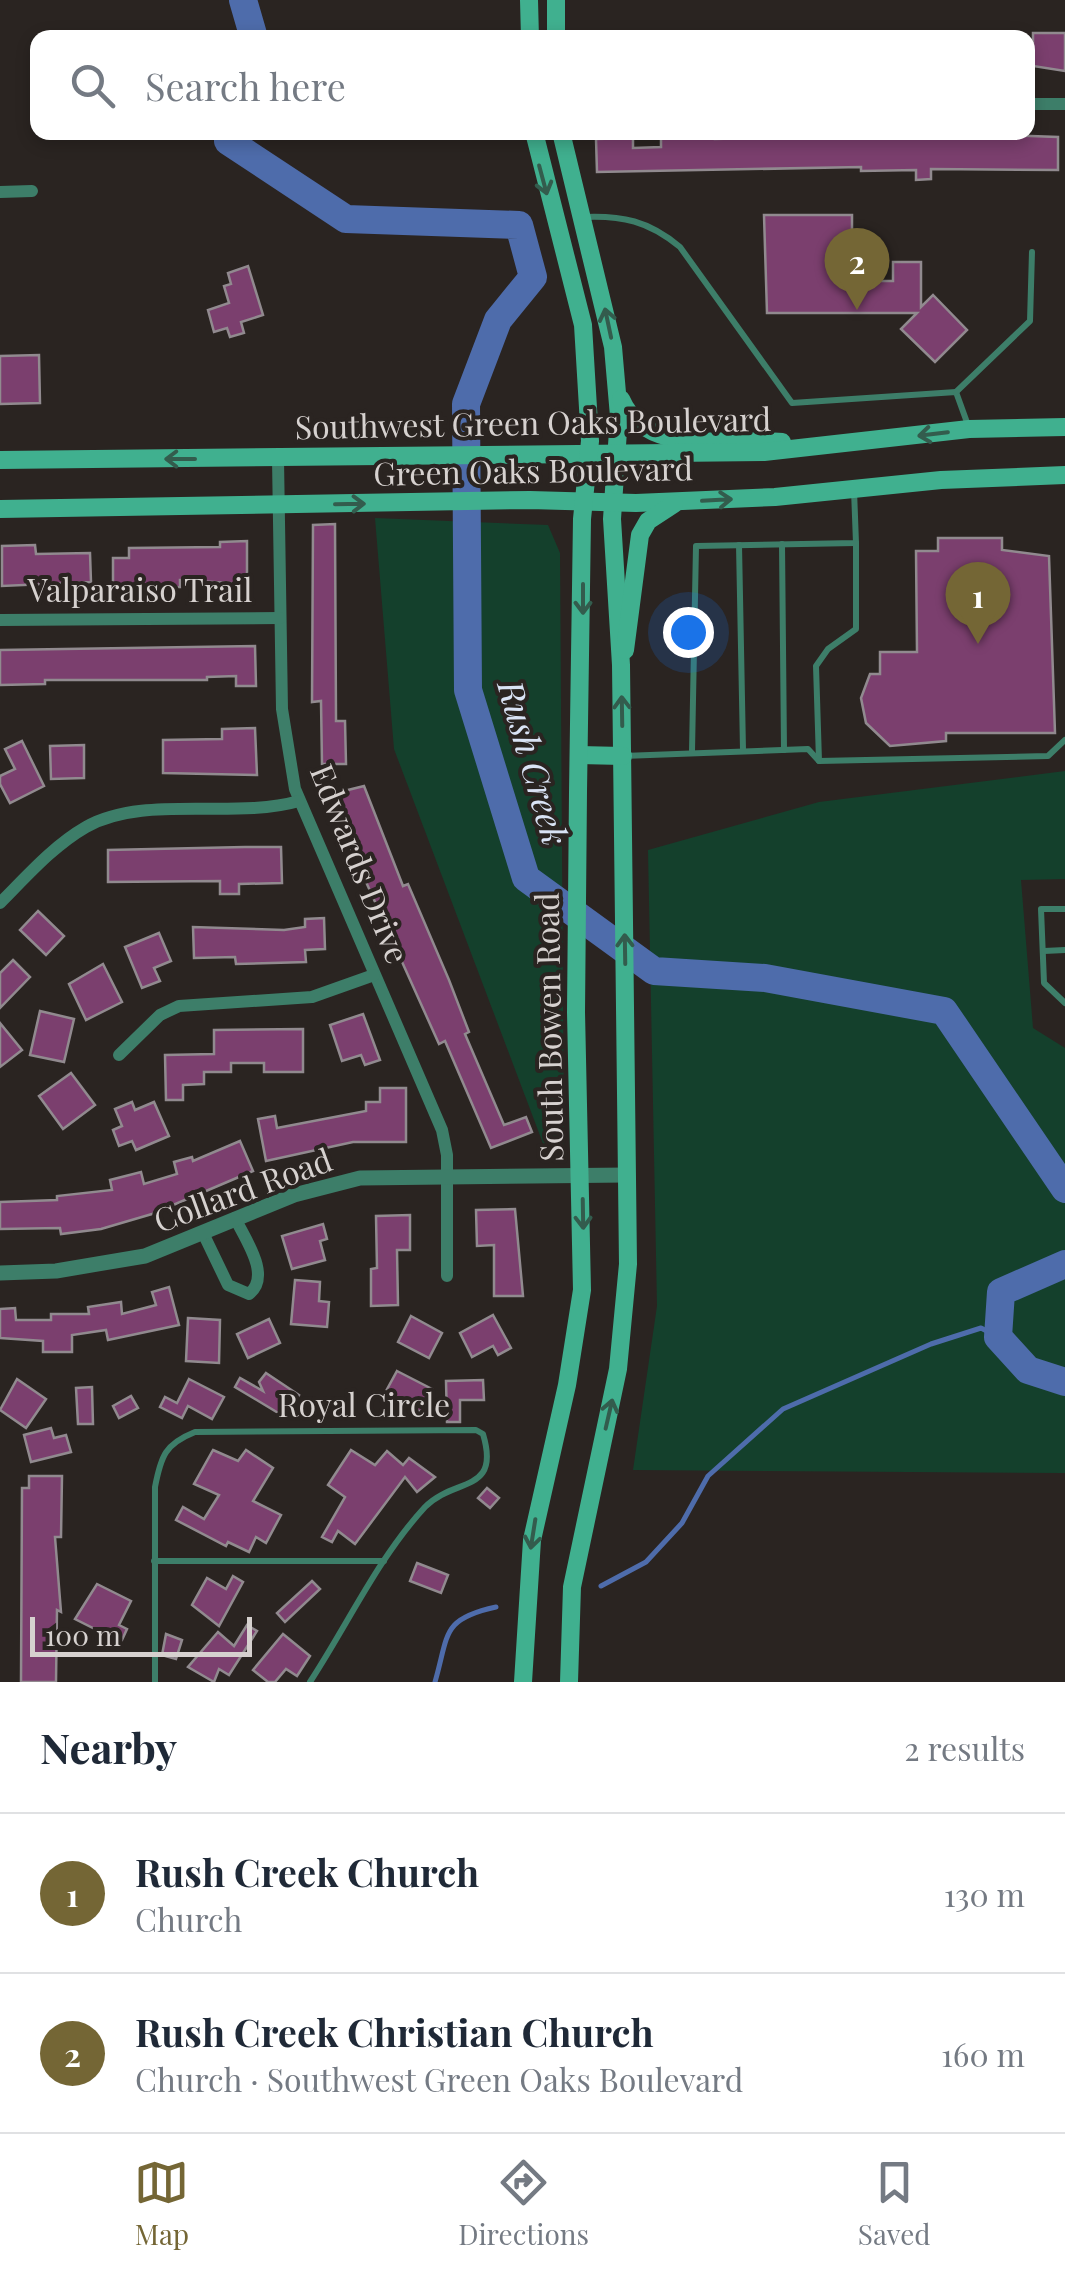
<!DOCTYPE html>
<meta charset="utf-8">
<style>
body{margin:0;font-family:"Playfair Display",serif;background:#f6f6f7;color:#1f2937}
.scale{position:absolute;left:30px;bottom:25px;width:222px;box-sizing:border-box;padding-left:10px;border:5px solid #d6d1cf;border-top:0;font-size:28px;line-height:35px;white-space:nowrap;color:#d6d1cf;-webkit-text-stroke:8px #2a2421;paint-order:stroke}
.you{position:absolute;left:688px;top:632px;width:35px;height:35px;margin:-25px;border:8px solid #fff;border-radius:50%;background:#1a73e8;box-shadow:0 0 0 15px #1a73e833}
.badge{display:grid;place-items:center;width:65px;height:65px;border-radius:50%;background:#746635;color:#fff;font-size:32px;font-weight:700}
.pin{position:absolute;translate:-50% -82px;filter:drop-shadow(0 2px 5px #0008)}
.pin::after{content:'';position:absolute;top:52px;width:35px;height:30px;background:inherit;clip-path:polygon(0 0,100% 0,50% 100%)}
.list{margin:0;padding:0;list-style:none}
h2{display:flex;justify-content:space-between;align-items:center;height:130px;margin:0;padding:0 40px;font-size:42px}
h2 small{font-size:32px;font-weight:400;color:#747a83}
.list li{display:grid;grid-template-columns:65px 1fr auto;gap:30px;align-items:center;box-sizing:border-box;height:160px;padding:0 40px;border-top:2px solid #e0e1e3}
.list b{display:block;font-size:38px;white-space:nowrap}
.list p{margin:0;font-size:32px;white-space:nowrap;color:#747a83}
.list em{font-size:32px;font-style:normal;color:#747a83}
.icon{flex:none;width:55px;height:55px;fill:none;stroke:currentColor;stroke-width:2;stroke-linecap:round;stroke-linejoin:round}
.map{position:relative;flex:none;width:1065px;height:1682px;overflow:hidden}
.search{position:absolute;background:#fff;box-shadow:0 5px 15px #0003;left:30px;right:30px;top:30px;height:110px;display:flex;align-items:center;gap:25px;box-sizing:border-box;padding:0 35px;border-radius:20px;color:#747a83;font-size:38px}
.sheet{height:450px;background:#fff}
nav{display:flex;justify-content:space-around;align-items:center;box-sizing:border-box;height:140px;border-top:2px solid #e0e1e3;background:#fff;font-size:28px;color:#747a83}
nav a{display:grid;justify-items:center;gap:5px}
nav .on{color:#746635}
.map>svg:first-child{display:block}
.green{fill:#14402c}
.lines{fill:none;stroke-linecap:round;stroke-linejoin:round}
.stream{stroke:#4e6cab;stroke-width:5}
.river{stroke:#4e6cab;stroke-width:28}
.building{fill:#7b3f6e;stroke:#918a8f;stroke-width:2.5}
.service{stroke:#3d7e69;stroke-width:6}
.minor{stroke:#3d7e69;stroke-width:12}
.tertiary{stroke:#3d7e69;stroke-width:15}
.secondary{stroke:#40b08f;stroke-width:18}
.oneway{stroke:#335c4d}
.labels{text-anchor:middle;stroke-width:8;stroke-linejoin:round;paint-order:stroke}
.street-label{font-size:32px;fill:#d6d1cf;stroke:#2a2421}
.water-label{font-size:35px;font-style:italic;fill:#d9e3f5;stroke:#2a2421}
</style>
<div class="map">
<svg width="1065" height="1682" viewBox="0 0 1065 1682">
<rect width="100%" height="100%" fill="#2a2421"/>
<g class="green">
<path d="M 375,518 L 548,525 L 560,553 L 564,1150 L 547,1154 L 394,749 Z"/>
<path d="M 1065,771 L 1065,879 L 1021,880 L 1033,1028 L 1065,1048 L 1065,1473 L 633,1470 L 657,1306 L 648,850 L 819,802 Z"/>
</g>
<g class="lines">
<g class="stream">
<path d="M 601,1586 L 646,1562 L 682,1523 L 708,1476 L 783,1409 L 931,1344 L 981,1328 L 998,1337"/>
<path d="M 435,1682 C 449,1634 441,1619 496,1607"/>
</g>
<g class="river">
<path d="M 243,0 L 254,38"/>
<path d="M 231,132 L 228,141 L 346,219 L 519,225 L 533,277 L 498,320 L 466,404 L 468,690 L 526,878 L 654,971 L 765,978 L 944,1011 L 1065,1189"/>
<path d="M 1065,1264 L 1001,1292 L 998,1337 L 1028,1370 L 1065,1382"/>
</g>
</g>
<g class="building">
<path d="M 1033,33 L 1065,33 L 1065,71 L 1033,66 Z"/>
<path d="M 951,133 L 1058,137 L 1058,170 L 931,169 L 931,179 L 916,180 L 916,170 L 861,171 L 861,167 L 597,172 L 596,139 L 633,138 L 633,148 L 661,147 L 661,136 L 715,135 L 715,139 Z"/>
<path d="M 764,215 L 852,215 L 852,281 L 893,281 L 893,262 L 921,262 L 921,307 L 933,295 L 967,330 L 935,362 L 901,329 L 917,313 L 767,313 Z"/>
<path d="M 248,266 L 263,315 L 241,322 L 244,333 L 230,337 L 227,328 L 214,332 L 208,310 L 229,303 L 224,286 L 231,284 L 228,273 Z"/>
<path d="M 39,355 L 40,403 L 0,404 L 0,356 Z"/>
<path d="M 335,524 L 336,721 L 345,721 L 346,764 L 322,764 L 321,701 L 312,702 L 313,525 Z"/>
<path d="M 938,538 L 1002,538 L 1002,550 L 1049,556 L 1055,733 L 946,733 L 946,741 L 890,746 L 866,723 L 861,698 L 870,674 L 880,674 L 880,652 L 917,652 L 916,551 L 938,551 Z"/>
<path d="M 247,541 L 247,584 L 180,580 L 180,587 L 113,588 L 113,558 L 129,558 L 129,548 L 220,547 L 220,542 Z"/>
<path d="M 35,545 L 36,554 L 90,553 L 91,582 L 2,586 L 2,546 Z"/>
<path d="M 255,646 L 256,686 L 236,686 L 236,676 L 207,677 L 207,680 L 45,680 L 45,684 L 0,685 L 0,650 Z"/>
<path d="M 255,728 L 257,775 L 163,773 L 163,740 L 222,739 L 222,729 Z"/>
<path d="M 22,741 L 44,786 L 10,803 L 0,784 L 0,776 L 15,769 L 5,749 Z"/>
<path d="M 84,745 L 84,778 L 51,779 L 50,746 Z"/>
<path d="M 364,786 L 403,886 L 408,884 L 449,980 L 469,1032 L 465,1034 L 504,1125 L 526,1117 L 532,1132 L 491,1148 L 445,1041 L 439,1044 L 344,833 L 332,794 Z"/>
<path d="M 245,847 L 281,847 L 282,883 L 239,884 L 239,894 L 220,894 L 220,881 L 108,882 L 108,850 Z"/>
<path d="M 38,911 L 64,936 L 46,955 L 20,930 Z"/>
<path d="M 324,918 L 325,949 L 305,950 L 306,962 L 236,964 L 235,957 L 194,958 L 193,927 L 284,930 L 305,927 L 305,919 Z"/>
<path d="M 159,933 L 171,961 L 154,968 L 160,981 L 142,988 L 125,947 Z"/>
<path d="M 13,960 L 30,977 L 0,1008 L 0,973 Z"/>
<path d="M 103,964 L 122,1002 L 86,1020 L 69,984 Z"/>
<path d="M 40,1011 L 74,1019 L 64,1062 L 30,1055 Z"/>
<path d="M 363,1014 L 380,1060 L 365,1065 L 361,1055 L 342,1061 L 330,1025 Z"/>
<path d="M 0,1023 L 22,1050 L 0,1067 Z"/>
<path d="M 303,1029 L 303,1072 L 264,1072 L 264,1063 L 231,1063 L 231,1072 L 204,1072 L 204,1084 L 183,1085 L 183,1100 L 166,1100 L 165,1055 L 214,1054 L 214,1030 Z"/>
<path d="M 71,1073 L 95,1105 L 63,1129 L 39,1096 Z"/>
<path d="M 380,1088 L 406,1088 L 406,1142 L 353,1142 L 266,1161 L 258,1119 L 275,1116 L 277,1128 L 366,1111 L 366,1102 L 380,1102 Z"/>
<path d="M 132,1102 L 135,1110 L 154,1102 L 169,1136 L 136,1150 L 132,1141 L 119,1146 L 113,1130 L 122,1126 L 115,1109 Z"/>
<path d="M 240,1141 L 253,1171 L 152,1214 L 101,1229 L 61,1234 L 60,1228 L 0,1229 L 0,1202 L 57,1200 L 57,1196 L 112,1190 L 110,1180 L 141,1172 L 144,1184 L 177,1174 L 174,1162 L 192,1157 L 193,1161 Z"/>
<path d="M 515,1209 L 523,1296 L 494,1296 L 494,1245 L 477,1246 L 476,1210 Z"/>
<path d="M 410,1215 L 410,1250 L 397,1250 L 398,1305 L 371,1306 L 371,1269 L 377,1268 L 376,1216 Z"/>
<path d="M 323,1224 L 327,1239 L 320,1241 L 325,1260 L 292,1269 L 282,1236 Z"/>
<path d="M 295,1280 L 320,1282 L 319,1301 L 329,1302 L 327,1327 L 291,1324 Z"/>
<path d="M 169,1287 L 179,1325 L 108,1340 L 106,1330 L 72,1335 L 72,1352 L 43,1352 L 43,1341 L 0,1338 L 0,1309 L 15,1308 L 16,1320 L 51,1320 L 51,1314 L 89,1314 L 88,1307 L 121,1302 L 122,1314 L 156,1305 L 152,1292 Z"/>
<path d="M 493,1315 L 511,1348 L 498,1355 L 493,1346 L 472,1357 L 460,1333 Z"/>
<path d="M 411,1316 L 442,1333 L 429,1358 L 398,1342 Z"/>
<path d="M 188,1318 L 220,1320 L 219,1363 L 186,1361 Z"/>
<path d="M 269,1319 L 280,1343 L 248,1358 L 237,1334 Z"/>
<path d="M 397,1371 L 432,1389 L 421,1412 L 385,1393 Z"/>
<path d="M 266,1373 L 299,1395 L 285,1417 L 235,1387 L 240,1378 L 263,1391 L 259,1382 Z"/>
<path d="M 17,1379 L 46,1399 L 26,1428 L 0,1410 Z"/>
<path d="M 189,1379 L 224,1397 L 212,1419 L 188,1406 L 182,1418 L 160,1407 L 165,1397 L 177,1403 Z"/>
<path d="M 483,1380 L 484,1400 L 460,1400 L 460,1422 L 447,1422 L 446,1381 Z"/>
<path d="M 92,1387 L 93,1424 L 78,1424 L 76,1388 Z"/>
<path d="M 131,1396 L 138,1408 L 119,1418 L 113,1406 Z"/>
<path d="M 51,1428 L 54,1438 L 66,1435 L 71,1452 L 31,1462 L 24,1435 Z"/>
<path d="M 213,1450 L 238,1461 L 246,1450 L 273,1468 L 253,1501 L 281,1515 L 266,1543 L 256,1537 L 249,1552 L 228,1542 L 226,1546 L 176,1520 L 183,1507 L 204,1519 L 219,1495 L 194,1484 Z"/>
<path d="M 351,1450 L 375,1465 L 387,1451 L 403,1465 L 409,1458 L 435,1477 L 417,1492 L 405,1477 L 355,1544 L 338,1531 L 332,1542 L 322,1537 L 345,1497 L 328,1485 Z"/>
<path d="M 29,1476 L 62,1476 L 61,1537 L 55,1537 L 61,1612 L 57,1610 L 56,1682 L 21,1682 L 22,1488 L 29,1488 Z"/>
<path d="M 487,1488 L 499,1498 L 490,1508 L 478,1498 Z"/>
<path d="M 417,1563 L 448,1575 L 441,1593 L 410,1581 Z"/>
<path d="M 233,1576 L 243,1582 L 219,1626 L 192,1605 L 207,1578 L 226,1589 Z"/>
<path d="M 312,1581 L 320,1589 L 285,1622 L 277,1613 Z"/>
<path d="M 97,1584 L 131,1601 L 119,1625 L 127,1629 L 121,1642 L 75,1619 Z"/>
<path d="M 247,1625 L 257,1631 L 229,1675 L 219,1669 L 214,1682 L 188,1667 L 218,1632 L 234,1646 Z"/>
<path d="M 166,1634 L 182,1640 L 176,1659 L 162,1655 Z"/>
<path d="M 283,1634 L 310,1656 L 297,1676 L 286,1669 L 275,1682 L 268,1682 L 253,1670 Z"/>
</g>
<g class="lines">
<g class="service">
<path d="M 582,217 C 622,215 649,221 680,247 L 792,403 L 956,392 L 969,428"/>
<path d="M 956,392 L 1030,321 L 1032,252"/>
<path d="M 782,544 L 784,750"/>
<path d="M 739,545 L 743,750"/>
<path d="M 692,751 L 696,546 L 856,543 L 854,490"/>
<path d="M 623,756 L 808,749 L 819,761 L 1048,756 L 1065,740"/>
<path d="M 819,761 L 816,666 L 828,649 L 856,629 L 856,543"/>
<path d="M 1065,909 L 1041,909 L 1044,983 L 1065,1003"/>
<path d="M 1044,951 L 1065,950"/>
<path d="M 154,1561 L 384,1561"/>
<path d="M 155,1682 L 155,1487 C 161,1456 165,1444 195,1432 L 476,1430 L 483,1434 C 501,1494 454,1477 425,1507 C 378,1558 348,1624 310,1682"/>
</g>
<g class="minor">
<path d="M 1028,104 L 1065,104"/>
<path d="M 0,192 L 32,191"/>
<path d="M 278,459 L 282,709 L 295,789 L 442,1130 L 447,1155 L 447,1276"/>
<path d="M 0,620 L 280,618"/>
<path d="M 0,903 C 27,876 53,846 86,827 C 144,794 233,820 299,801"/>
<path d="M 119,1055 L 160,1015 L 179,1006 L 312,997 L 374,975"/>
<path d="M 203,1233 L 228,1285 L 249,1294 C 272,1276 245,1239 235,1218"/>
</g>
<path class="tertiary" d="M 0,1273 L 56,1271 L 145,1256 L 294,1195 L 360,1178 L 627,1175"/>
<g class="secondary">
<path d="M 529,0 L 530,38"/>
<path d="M 556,0 L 556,38"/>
<path d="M 561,132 L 613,347 L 619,416 L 612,519 L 621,665 L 628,1264 L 618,1369 L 572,1587 L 569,1682"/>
<path d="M 621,399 C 647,459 730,436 782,442"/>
<path d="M 0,460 L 764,452 L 969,429 L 1065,427"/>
<path d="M 0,509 L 530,500 L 636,503 L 775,497 L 941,480 L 1065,475"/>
<path d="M 625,650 L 640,535 L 648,521 L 674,504"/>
<path d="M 579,755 L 623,756"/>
<path d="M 523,1682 L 532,1540 L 567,1385 L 582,1290 L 576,1012 L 578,792 L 582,519 L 590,441 L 583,325 L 534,132"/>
</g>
</g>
<defs><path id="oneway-shaft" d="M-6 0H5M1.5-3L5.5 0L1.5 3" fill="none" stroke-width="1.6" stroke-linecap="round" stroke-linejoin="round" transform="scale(2.5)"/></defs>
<g class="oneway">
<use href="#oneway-shaft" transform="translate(543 180) rotate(75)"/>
<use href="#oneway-shaft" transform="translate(608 323) rotate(-102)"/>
<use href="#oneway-shaft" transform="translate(933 434) rotate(173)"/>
<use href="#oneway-shaft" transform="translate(180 459) rotate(180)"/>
<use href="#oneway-shaft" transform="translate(717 500) rotate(-3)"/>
<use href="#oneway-shaft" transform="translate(350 504) rotate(-1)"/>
<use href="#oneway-shaft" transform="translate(583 599) rotate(90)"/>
<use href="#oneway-shaft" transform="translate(622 711) rotate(-91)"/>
<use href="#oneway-shaft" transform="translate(625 949) rotate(-91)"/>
<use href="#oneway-shaft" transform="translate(583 1214) rotate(89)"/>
<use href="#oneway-shaft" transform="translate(609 1414) rotate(-77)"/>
<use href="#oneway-shaft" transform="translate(533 1534) rotate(99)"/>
</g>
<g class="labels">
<g class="street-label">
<text transform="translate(533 424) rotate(-1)" y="11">Southwest Green Oaks Boulevard</text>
<text transform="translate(533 472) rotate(-1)" y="11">Green Oaks Boulevard</text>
<text x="140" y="602">Valparaiso Trail</text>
<text transform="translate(359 864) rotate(68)" y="11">Edwards Drive</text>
<text transform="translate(550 1027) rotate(-91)" y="11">South Bowen Road</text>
<text transform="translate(243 1191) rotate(-20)" y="11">Collard Road</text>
<text x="364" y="1417">Royal Circle</text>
</g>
<g class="water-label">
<text transform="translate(532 763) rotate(74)" y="12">Rush Creek</text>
</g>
</g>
</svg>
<div class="scale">100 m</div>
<div class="you"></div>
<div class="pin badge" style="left:978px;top:644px">1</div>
<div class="pin badge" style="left:857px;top:310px">2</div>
<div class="search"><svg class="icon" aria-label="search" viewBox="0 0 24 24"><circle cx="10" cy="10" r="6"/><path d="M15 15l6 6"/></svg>Search here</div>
</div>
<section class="sheet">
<h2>Nearby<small>2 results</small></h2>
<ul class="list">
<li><span class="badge">1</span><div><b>Rush Creek Church</b><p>Church</p></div><em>130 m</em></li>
<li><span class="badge">2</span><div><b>Rush Creek Christian Church</b><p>Church · Southwest Green Oaks Boulevard</p></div><em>160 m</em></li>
</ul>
</section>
<nav>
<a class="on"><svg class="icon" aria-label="map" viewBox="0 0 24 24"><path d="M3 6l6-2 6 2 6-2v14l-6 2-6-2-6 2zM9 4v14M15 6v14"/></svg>Map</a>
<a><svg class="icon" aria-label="directions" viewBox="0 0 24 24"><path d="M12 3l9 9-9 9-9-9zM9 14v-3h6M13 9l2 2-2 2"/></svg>Directions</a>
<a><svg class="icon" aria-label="saved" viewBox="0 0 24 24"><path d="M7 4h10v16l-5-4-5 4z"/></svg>Saved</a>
</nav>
